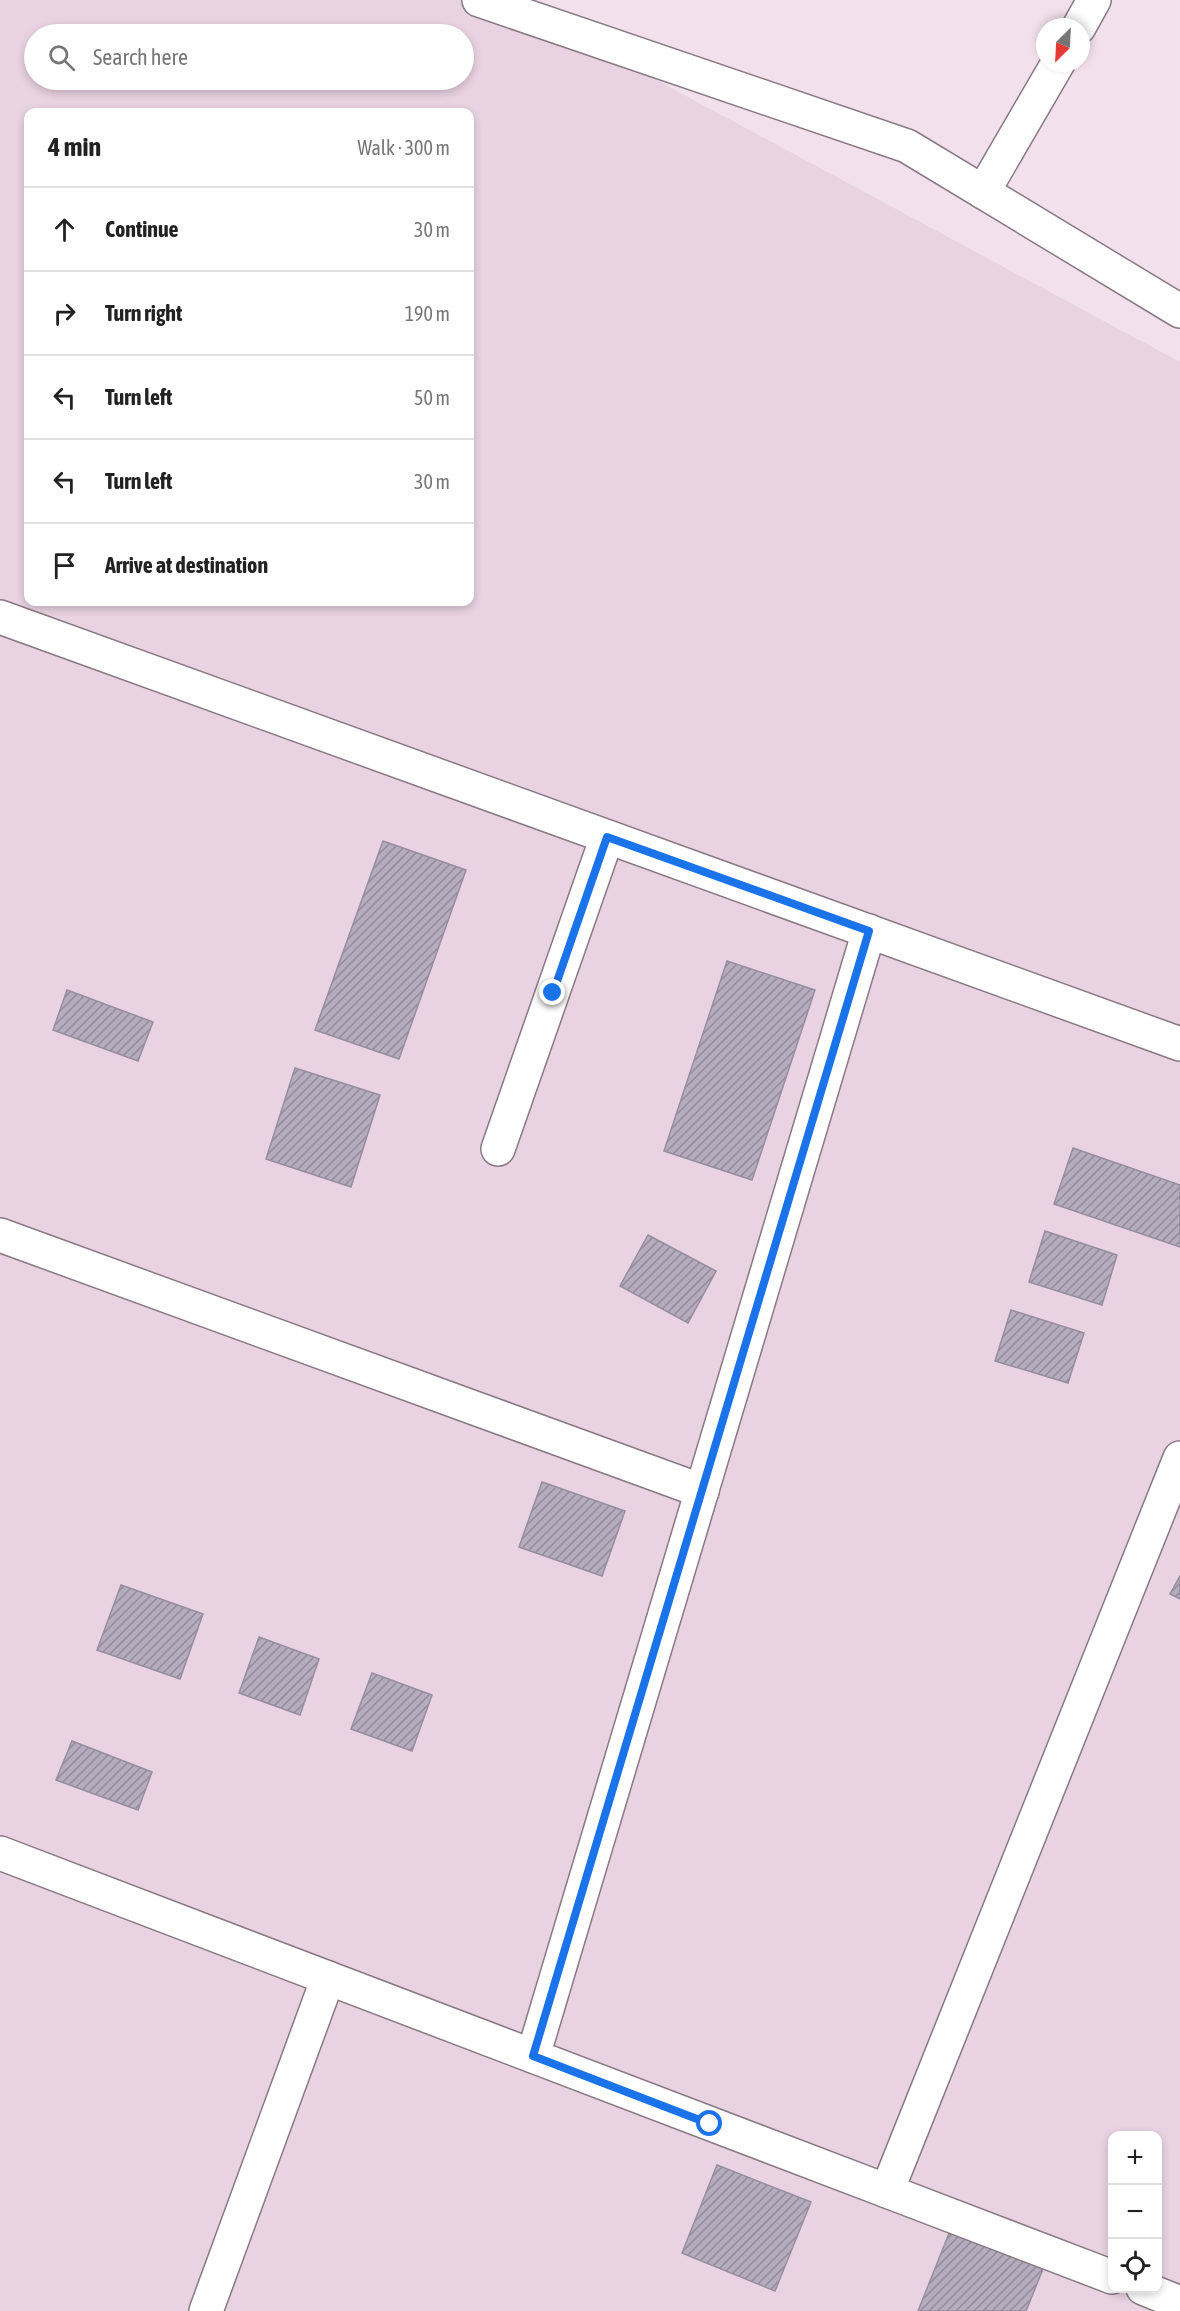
<!DOCTYPE html>
<meta charset="utf-8">
<style>
body{margin:0;font-family:"Asap Condensed",sans-serif;background:#f6f6f6;color:#222}
.controls{position:absolute;right:18px;bottom:18px;display:grid;overflow:hidden;border-radius:12px;box-shadow:0 3px 9px #0003}
.controls button{width:54px;height:54px;display:grid;place-items:center;padding:0;border:0;border-bottom:2px solid #e0e0e0;background:#fff;color:#222;font:30px sans-serif}
.compass{position:absolute;left:1036px;top:18px;width:54px;height:54px;border-radius:50%;background:#fff;box-shadow:0 3px 9px #0003;rotate:204deg}
.stop{position:absolute;width:18px;height:18px;margin:-14px;border:4px solid #1a73e8;border-radius:50%;background:#fff}
.stop.end{background:#1a73e8;border-color:#fff;box-shadow:0 2px 6px #0008}
.list{margin:0;padding:0;list-style:none}
h2{display:flex;justify-content:space-between;align-items:center;height:78px;margin:0;padding:0 24px;font-size:26px}
h2 small{font-size:20px;font-weight:400;color:#767676}
.list li{display:grid;grid-template-columns:39px 1fr auto;gap:18px;align-items:center;box-sizing:border-box;height:84px;padding:0 24px;border-top:2px solid #e0e0e0}
.list b{display:block;font-size:22px;white-space:nowrap}
.list em{font-size:20px;font-style:normal;color:#767676}
.icon{flex:none;width:33px;height:33px;fill:none;stroke:currentColor;stroke-width:2;stroke-linecap:round;stroke-linejoin:round}
.map{position:relative;flex:none;width:1180px;height:2311px;overflow:hidden}
.search{position:absolute;background:#fff;box-shadow:0 3px 9px #0003;left:24px;top:24px;width:450px;height:66px;display:flex;align-items:center;gap:15px;box-sizing:border-box;padding:0 21px;border-radius:33px;color:#767676;font-size:22px}
.panel{position:absolute;background:#fff;box-shadow:0 3px 9px #0003;left:24px;top:108px;width:450px;height:498px;border-radius:12px}
.map>svg:first-child{display:block}
.built{fill:#e9d2e1;fill-rule:evenodd}
.building{fill:url(#building-hatch);stroke:#968e9e;stroke-width:1.5}
.lines{fill:none;stroke-linecap:round;stroke-linejoin:round}
.minor-casing{stroke:#897984;stroke-width:36}
.minor{stroke:#fff;stroke-width:33}
.route{stroke:#1a73e8;stroke-width:8}
</style>
<div class="map">
<svg width="1180" height="2311" viewBox="0 0 1180 2311">
<defs>
<pattern id="building-hatch" width="6" height="6" patternUnits="userSpaceOnUse" patternTransform="scale(1.5)"><rect width="6" height="6" fill="#b5acbd"/><path d="M-1 1l2-2M0 6l6-6M5 7l2-2" fill="none" stroke="#948c9a"/></pattern>
</defs>
<rect width="100%" height="100%" fill="#f2e0ec"/>
<path class="built" d="M 0,0 L 508,0 L 1180,362 L 1180,2311 L 0,2311 ZM 34,34 L 464,34 L 464,80 L 34,80 ZM 28,112 L 470,112 L 470,602 L 28,602 ZM 1112,2136 L 1158,2136 L 1158,2288 L 1112,2288 Z"/>
<g class="building">
<path d="M 383,841 L 466,870 L 399,1059 L 315,1030 Z"/>
<path d="M 727,961 L 815,990 L 752,1180 L 664,1151 Z"/>
<path d="M 67,990 L 153,1022 L 138,1061 L 53,1030 Z"/>
<path d="M 295,1068 L 380,1095 L 351,1187 L 266,1159 Z"/>
<path d="M 1073,1148 L 1180,1185 L 1180,1247 L 1054,1204 Z"/>
<path d="M 1045,1231 L 1117,1255 L 1102,1305 L 1029,1282 Z"/>
<path d="M 648,1235 L 716,1271 L 688,1323 L 620,1286 Z"/>
<path d="M 1011,1310 L 1084,1333 L 1068,1383 L 995,1361 Z"/>
<path d="M 542,1482 L 625,1511 L 602,1576 L 519,1547 Z"/>
<path d="M 1180,1576 L 1180,1599 L 1170,1594 Z"/>
<path d="M 121,1585 L 203,1614 L 180,1679 L 97,1650 Z"/>
<path d="M 259,1637 L 319,1659 L 300,1715 L 239,1693 Z"/>
<path d="M 372,1673 L 432,1695 L 412,1751 L 351,1729 Z"/>
<path d="M 72,1741 L 152,1772 L 138,1810 L 56,1780 Z"/>
<path d="M 717,2165 L 811,2202 L 775,2291 L 682,2253 Z"/>
<path d="M 950,2231 L 1043,2269 L 1026,2311 L 918,2311 Z"/>
</g>
<g class="lines">
<defs>
<g id="minor">
<path d="M 479,0 L 907,146 L 1180,311"/>
<path d="M 1079,27 L 1094,0"/>
<path d="M 983,192 L 1058,63"/>
<path d="M 0,617 L 1180,1044"/>
<path d="M 498,1149 L 607,837"/>
<path d="M 0,1235 L 702,1491"/>
<path d="M 0,1853 L 887,2191"/>
<path d="M 533,2056 L 869,931"/>
<path d="M 1112,2277 L 887,2191 L 1180,1458"/>
<path d="M 1143,2288 L 1180,2303"/>
<path d="M 206,2311 L 328,1978"/>
</g>
</defs>
<use href="#minor" class="minor-casing"/>
<use href="#minor" class="minor"/>
</g>
<g class="lines">
<path class="route" d="M 553,993 L 607,837 L 869,931 L 533,2056 L 710,2124"/>
</g>
</svg>
<div class="controls">
<button>+</button>
<button>−</button>
<button><svg class="icon" aria-label="locate" viewBox="0 0 24 24"><circle cx="12" cy="12" r="6"/><path d="M12 2v4M12 18v4M2 12h4M18 12h4"/></svg></button>
</div>
<svg class="compass" viewBox="-18 -18 36 36"><path d="M0-13l5 13h-10z" fill="#e53935"/><path d="M0 13l5-13h-10z" fill="#767676"/></svg>
<div class="stop" style="left:710px;top:2124px"></div>
<div class="stop end" style="left:553px;top:993px"></div>
<div class="search"><svg class="icon" aria-label="search" viewBox="0 0 24 24"><circle cx="10" cy="10" r="6"/><path d="M15 15l6 6"/></svg>Search here</div>
<section class="panel">
<h2>4 min<small>Walk · 300 m</small></h2>
<ul class="list">
<li><svg class="icon" aria-label="ahead" viewBox="0 0 24 24"><path d="M12 20V5M6 11l6-6 6 6"/></svg><div><b>Continue</b></div><em>30 m</em></li>
<li><svg class="icon" aria-label="right" viewBox="0 0 24 24"><path d="M7 20v-9h11M14 6l5 5-5 5"/></svg><div><b>Turn right</b></div><em>190 m</em></li>
<li><svg class="icon" aria-label="left" viewBox="0 0 24 24"><path d="M17 20v-9H6M10 6l-5 5 5 5"/></svg><div><b>Turn left</b></div><em>50 m</em></li>
<li><svg class="icon" aria-label="left" viewBox="0 0 24 24"><path d="M17 20v-9H6M10 6l-5 5 5 5"/></svg><div><b>Turn left</b></div><em>30 m</em></li>
<li><svg class="icon" aria-label="arrive" viewBox="0 0 24 24"><path d="M6 21V4h12l-3 4 3 4H6"/></svg><div><b>Arrive at destination</b></div></li>
</ul>
</section>
</div>
